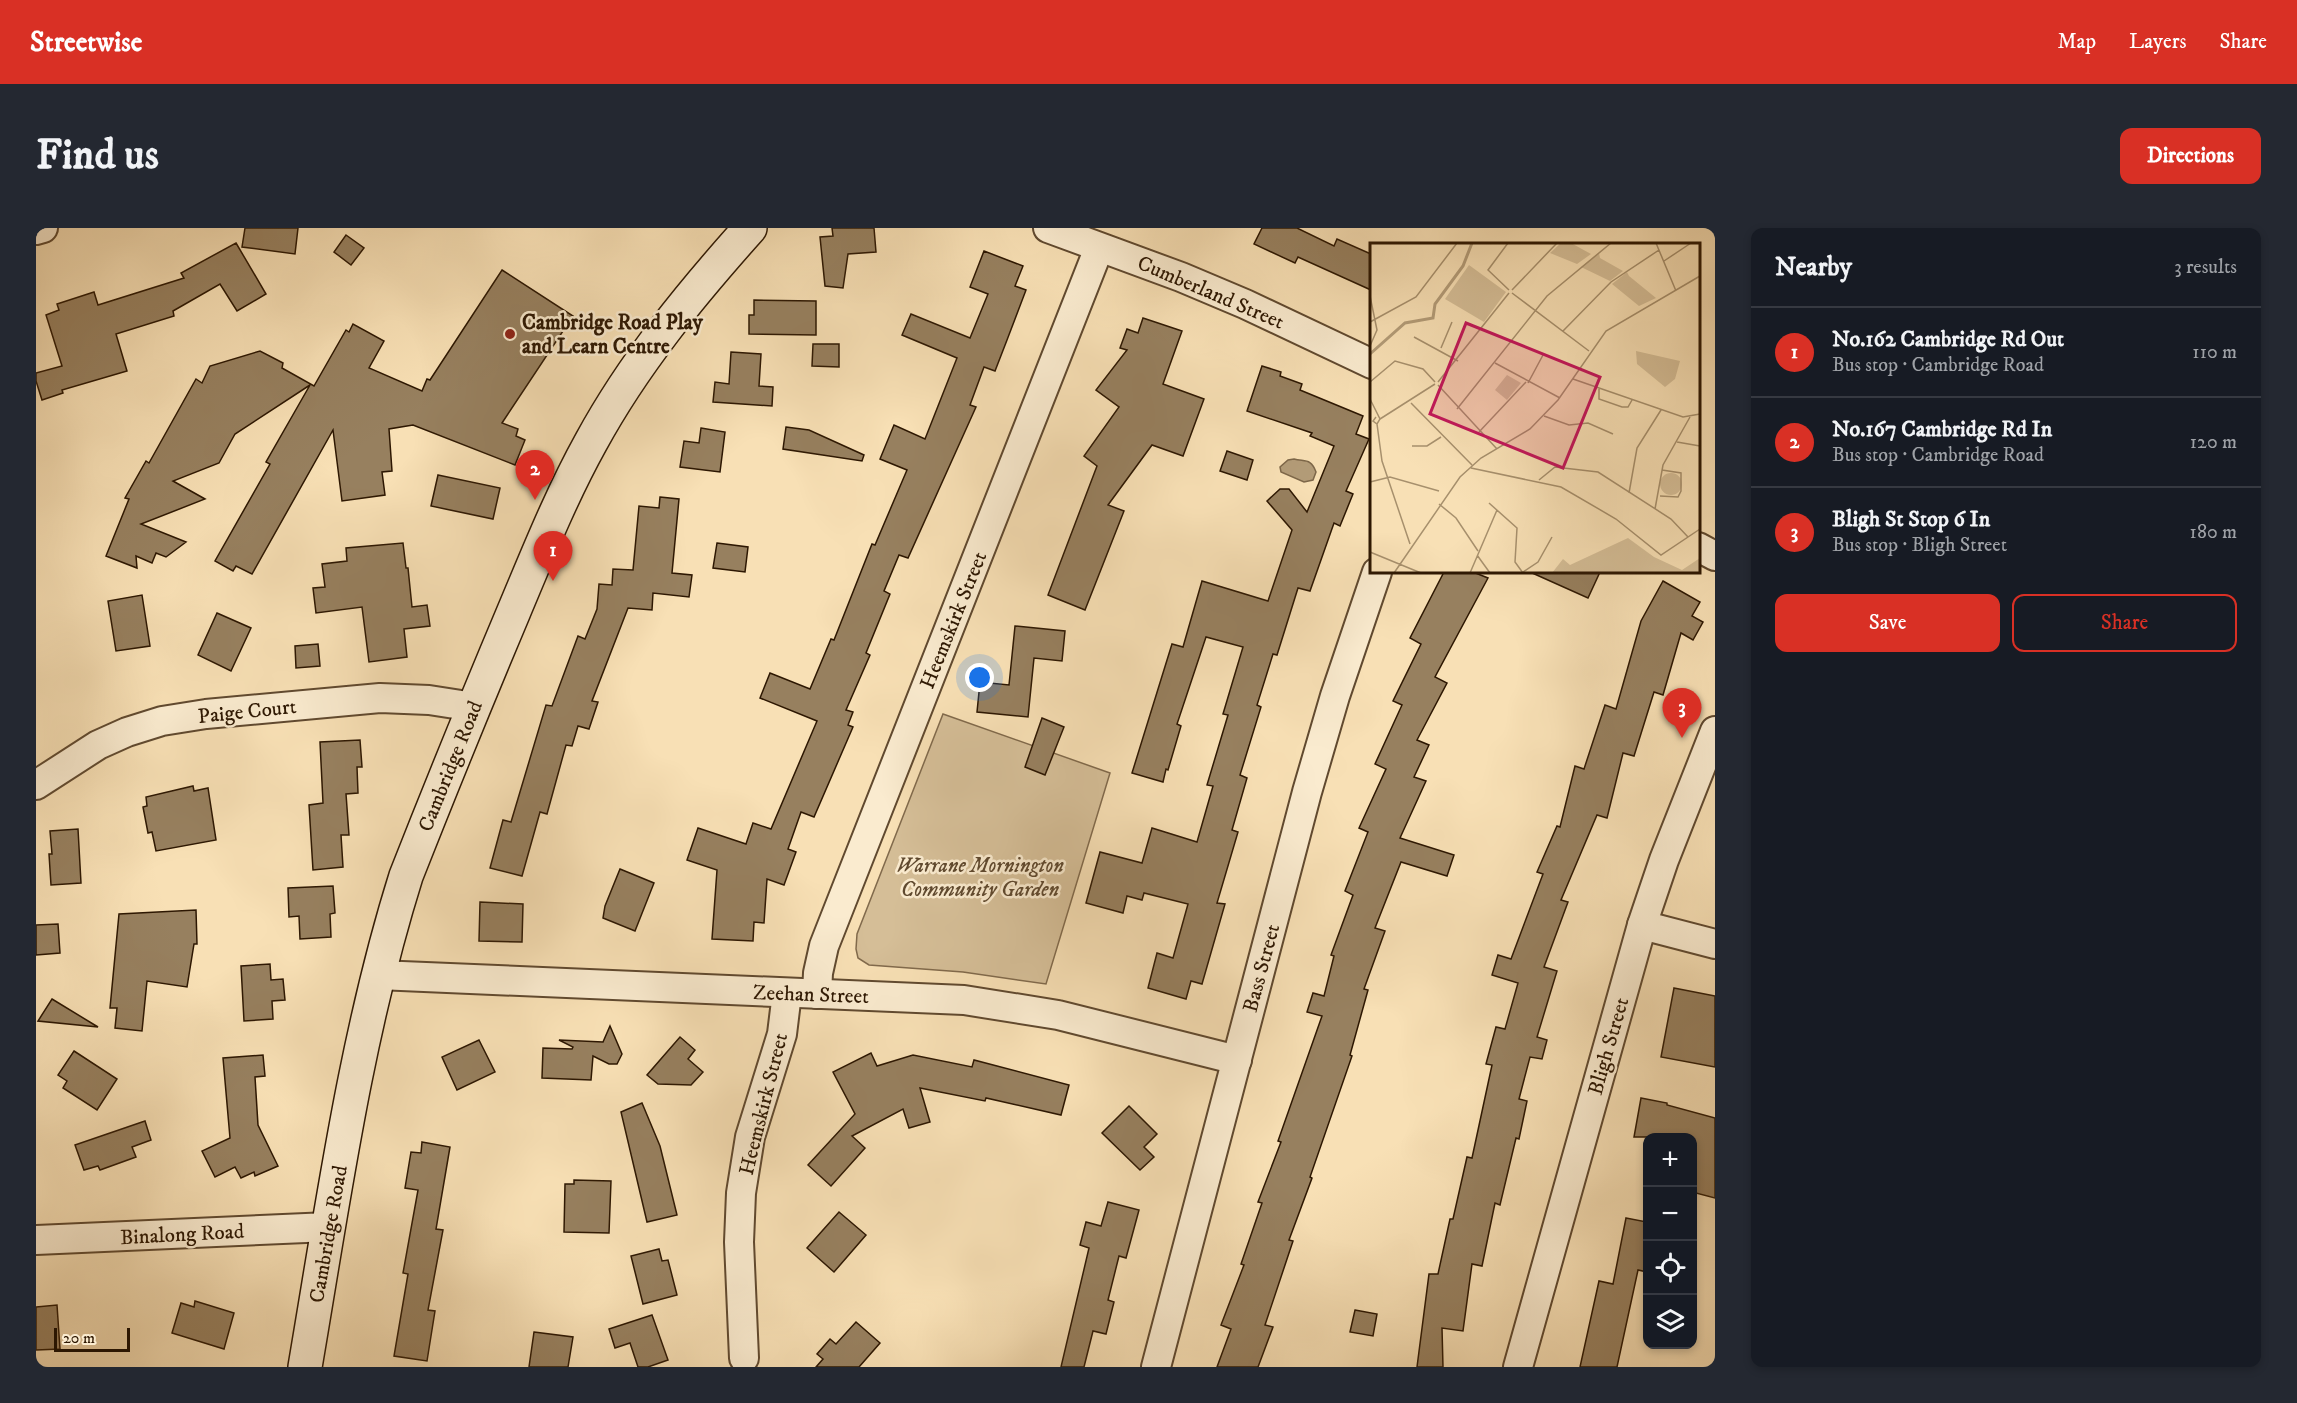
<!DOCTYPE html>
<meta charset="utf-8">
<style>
body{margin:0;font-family:"IM FELL DW Pica",serif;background:#242831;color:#f1f3f6}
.controls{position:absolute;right:18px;bottom:18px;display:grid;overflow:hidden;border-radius:12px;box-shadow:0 3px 9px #0003}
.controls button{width:54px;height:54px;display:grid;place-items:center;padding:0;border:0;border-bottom:2px solid #363941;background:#171b24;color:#f1f3f6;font:30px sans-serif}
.scale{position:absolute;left:18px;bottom:15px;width:76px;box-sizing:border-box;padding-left:6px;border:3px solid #2d1702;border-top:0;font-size:16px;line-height:21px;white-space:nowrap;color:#2d1702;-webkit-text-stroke:4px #faebcf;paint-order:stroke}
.you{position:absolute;left:944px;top:450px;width:21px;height:21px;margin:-15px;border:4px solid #fff;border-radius:50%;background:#1a73e8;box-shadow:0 0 0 9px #1a73e833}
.badge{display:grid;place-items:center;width:39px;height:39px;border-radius:50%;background:#d93025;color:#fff;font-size:20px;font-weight:700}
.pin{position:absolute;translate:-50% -50px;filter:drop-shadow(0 2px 3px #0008)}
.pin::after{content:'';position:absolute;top:32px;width:21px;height:18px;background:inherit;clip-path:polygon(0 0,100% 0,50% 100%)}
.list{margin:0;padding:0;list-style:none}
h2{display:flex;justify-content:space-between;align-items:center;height:78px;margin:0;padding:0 24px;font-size:26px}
h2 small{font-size:20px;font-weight:400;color:#9ea1a6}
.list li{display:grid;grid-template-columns:39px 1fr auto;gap:18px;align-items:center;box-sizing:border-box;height:90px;padding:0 24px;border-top:2px solid #363941}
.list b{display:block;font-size:22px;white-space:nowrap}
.list p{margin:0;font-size:20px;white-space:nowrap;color:#9ea1a6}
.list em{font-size:20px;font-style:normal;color:#9ea1a6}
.actions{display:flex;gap:12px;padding:18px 24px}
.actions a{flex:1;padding:14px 0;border:2px solid #d93025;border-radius:12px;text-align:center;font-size:21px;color:#d93025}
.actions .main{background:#d93025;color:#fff}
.icon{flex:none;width:33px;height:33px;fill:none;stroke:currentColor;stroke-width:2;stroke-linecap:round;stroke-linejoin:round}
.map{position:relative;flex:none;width:1679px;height:1139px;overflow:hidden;border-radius:12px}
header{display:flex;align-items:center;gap:36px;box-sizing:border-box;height:84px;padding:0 30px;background:#d93025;color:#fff}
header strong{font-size:28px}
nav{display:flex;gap:33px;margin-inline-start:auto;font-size:21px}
.intro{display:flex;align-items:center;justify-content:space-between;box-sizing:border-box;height:144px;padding:0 36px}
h1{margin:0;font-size:42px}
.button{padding:15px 27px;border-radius:12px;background:#d93025;color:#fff;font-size:21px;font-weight:700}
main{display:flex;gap:36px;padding:0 36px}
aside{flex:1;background:#171b24;border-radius:12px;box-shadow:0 3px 9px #0003}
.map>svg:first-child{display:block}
.green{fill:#d5be97;stroke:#816a4c;stroke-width:1.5}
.water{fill:#b39c78;stroke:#7d6749;stroke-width:1.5}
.building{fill:#97805f;stroke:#2d1702;stroke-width:1.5}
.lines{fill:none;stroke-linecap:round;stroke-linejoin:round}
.street-casing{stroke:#60492f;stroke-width:32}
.secondary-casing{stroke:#2d1702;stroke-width:36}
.street{stroke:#faebcf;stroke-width:28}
.secondary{stroke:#faebcf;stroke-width:33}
.poi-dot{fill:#8f2418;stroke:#faebcf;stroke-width:2}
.labels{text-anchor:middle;stroke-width:5;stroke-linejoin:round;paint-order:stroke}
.street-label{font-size:21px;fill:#2d1702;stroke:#faebcf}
.poi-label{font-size:21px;font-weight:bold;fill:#2d1702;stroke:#faebcf;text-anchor:start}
.park-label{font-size:21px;font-style:italic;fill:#5f492f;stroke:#faebcf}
.inset-river{fill:none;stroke:#b39c78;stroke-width:3}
.inset-road{fill:none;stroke:#a7906d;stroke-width:1.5}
.view{fill:#c2185b;fill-opacity:0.15;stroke:#c2185b;stroke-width:3}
.inset-edge{fill:none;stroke:#2d1702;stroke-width:3}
</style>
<header>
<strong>Streetwise</strong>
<nav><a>Map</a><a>Layers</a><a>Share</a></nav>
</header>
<div class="intro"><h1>Find us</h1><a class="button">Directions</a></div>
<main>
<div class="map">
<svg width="1679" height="1139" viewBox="0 0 1679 1139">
<rect width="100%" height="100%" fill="#f8e0b5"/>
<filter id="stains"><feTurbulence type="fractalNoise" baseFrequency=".00333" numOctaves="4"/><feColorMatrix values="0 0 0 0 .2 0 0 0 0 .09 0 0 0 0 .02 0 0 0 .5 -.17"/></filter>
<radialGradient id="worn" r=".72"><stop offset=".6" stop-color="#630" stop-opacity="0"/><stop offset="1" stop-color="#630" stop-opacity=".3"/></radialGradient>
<path class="green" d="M 907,486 L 1074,545 L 1010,756 L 927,744 L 833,737 L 822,730 L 820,721 L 821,706 Z"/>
<path class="water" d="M 1258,231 C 1269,234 1275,230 1280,244 L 1277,252 L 1268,254 L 1245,244 L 1244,239 L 1252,232 Z"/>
<g class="building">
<path d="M 209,0 L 262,0 L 259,26 L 206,19 Z"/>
<path d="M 796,0 L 838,0 L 840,24 L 812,26 L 807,60 L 789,58 L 784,9 L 797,8 Z"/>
<path d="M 1226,0 L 1261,0 L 1298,18 L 1301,11 L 1335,26 L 1335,62 L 1262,29 L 1259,35 L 1218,16 Z"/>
<path d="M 310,7 L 328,20 L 315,37 L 298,24 Z"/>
<path d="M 200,15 L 230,66 L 201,83 L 184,56 L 137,83 L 138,88 L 80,106 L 91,143 L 26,162 L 27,165 L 6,172 L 0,153 L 0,145 L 26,138 L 10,87 L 23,82 L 21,76 L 58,64 L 62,77 L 148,50 L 145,45 Z"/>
<path d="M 948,23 L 987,38 L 979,58 L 990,62 L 971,112 L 959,143 L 948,139 L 934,177 L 940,179 L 872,330 L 863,327 L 848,363 L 854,366 L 830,425 L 834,427 L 810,482 L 817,484 L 812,497 L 817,499 L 778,589 L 765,584 L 752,621 L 760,624 L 748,657 L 731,651 L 728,695 L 718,694 L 717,713 L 676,711 L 681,642 L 651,632 L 662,600 L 710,616 L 717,595 L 735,601 L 781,493 L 724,470 L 734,445 L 774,461 L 795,411 L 798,412 L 836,316 L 839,317 L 871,242 L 844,231 L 858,197 L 889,211 L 921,130 L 866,107 L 875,86 L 934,110 L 952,66 L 934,59 Z"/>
<path d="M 466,42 L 537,88 L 466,195 L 482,201 L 480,208 L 489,212 L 479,237 L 377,197 L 353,201 L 356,243 L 346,244 L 349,267 L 306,273 L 297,202 L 216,346 L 200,338 L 197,343 L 179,333 L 234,236 L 230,234 L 274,157 L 199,206 L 183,235 L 137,253 L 169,271 L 105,296 L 150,314 L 130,329 L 120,325 L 116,335 L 100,328 L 101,340 L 70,328 L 93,271 L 89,270 L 110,233 L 113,235 L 160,151 L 166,155 L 174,138 L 224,123 L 247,135 L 246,140 L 278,158 L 310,102 L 313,104 L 317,96 L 348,113 L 333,140 L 386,163 L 391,151 L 394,152 Z"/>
<path d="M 718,72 L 780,73 L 780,107 L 713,106 L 713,87 L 718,87 Z"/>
<path d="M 1107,90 L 1146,103 L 1127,156 L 1168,171 L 1147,228 L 1116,217 L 1072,277 L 1088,283 L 1049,382 L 1012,367 L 1061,238 L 1048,228 L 1083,179 L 1060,162 L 1091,122 L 1084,120 L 1091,101 L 1102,105 Z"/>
<path d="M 777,116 L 803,116 L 803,139 L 776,138 Z"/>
<path d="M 695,124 L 725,126 L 723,158 L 737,159 L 736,178 L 677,174 L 679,154 L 693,156 Z"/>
<path d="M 1226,138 L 1245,144 L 1244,148 L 1266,156 L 1264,162 L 1327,188 L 1320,206 L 1333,211 L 1310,263 L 1317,266 L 1304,298 L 1298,295 L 1274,363 L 1262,360 L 1241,427 L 1237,426 L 1221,477 L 1225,479 L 1204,547 L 1211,550 L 1196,602 L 1202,604 L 1181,675 L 1189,676 L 1166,756 L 1155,753 L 1150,771 L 1112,760 L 1121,725 L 1137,730 L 1152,676 L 1108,665 L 1106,672 L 1091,668 L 1087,685 L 1050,675 L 1064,624 L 1106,635 L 1116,600 L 1161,614 L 1177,558 L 1171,557 L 1192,487 L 1187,486 L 1207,419 L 1170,409 L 1141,496 L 1145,498 L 1132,542 L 1130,541 L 1127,554 L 1096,545 L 1136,416 L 1147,419 L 1166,353 L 1232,373 L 1256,302 L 1231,273 L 1244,261 L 1253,261 L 1271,284 L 1298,218 L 1274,208 L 1276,205 L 1211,183 Z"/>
<path d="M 750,199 L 773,202 L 828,227 L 826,233 L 747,221 Z"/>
<path d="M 665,200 L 689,204 L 684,244 L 644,239 L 648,213 L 663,215 Z"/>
<path d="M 1191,223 L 1217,232 L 1211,252 L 1184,243 Z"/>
<path d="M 402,247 L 464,260 L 457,291 L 395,278 Z"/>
<path d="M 624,269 L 643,271 L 636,345 L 656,347 L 653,369 L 617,365 L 616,382 L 592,380 L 556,473 L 562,474 L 553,501 L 542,498 L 536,518 L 530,517 L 511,586 L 504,584 L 486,648 L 454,640 L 467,592 L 475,594 L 510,477 L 516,478 L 542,408 L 549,411 L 561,381 L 563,356 L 576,357 L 577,341 L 597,342 L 603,278 L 623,280 Z"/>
<path d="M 367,315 L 370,340 L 372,340 L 376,379 L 391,377 L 394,398 L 368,401 L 371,429 L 333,434 L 326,379 L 280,385 L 277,360 L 289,359 L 286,336 L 311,333 L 310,320 Z"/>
<path d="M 681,315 L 712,319 L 709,344 L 677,340 Z"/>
<path d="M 1408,344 L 1437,344 L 1452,350 L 1399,449 L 1411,455 L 1381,512 L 1393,517 L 1378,549 L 1390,553 L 1364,610 L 1418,627 L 1411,648 L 1365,634 L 1339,700 L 1349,703 L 1328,761 L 1332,762 L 1314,827 L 1316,828 L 1274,949 L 1276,950 L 1253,1012 L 1257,1013 L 1229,1097 L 1237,1099 L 1222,1139 L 1181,1139 L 1195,1101 L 1185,1097 L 1208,1037 L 1205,1036 L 1226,975 L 1222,974 L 1245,914 L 1242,913 L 1286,788 L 1271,784 L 1277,765 L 1288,768 L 1298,728 L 1295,727 L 1317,667 L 1309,663 L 1332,604 L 1323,600 L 1350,541 L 1339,536 L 1366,477 L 1357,473 L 1385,416 L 1374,410 Z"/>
<path d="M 1494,344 L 1564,344 L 1552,370 Z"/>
<path d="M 1627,353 L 1664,374 L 1656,388 L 1667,394 L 1657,412 L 1645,405 L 1627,467 L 1618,464 L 1598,528 L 1587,525 L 1571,590 L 1561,587 L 1525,672 L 1532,674 L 1508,739 L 1521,743 L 1501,809 L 1511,812 L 1506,831 L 1494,829 L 1483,871 L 1491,873 L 1483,911 L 1480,910 L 1464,977 L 1459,975 L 1446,1038 L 1436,1036 L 1427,1103 L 1406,1100 L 1407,1139 L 1381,1139 L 1393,1046 L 1402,1046 L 1414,991 L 1417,991 L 1431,929 L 1436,930 L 1456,837 L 1450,836 L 1460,799 L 1469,801 L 1482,755 L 1456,747 L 1462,727 L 1475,731 L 1507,646 L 1501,644 L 1521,598 L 1524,599 L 1539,538 L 1548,541 L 1569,477 L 1580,481 L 1605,393 Z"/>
<path d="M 106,367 L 114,418 L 80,423 L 72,373 Z"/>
<path d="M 181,385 L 215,400 L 195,443 L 162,427 Z"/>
<path d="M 979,398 L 1029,403 L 1026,433 L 998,430 L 992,489 L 941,484 L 944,454 L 973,457 Z"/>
<path d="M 282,416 L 284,438 L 260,440 L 259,418 Z"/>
<path d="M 1006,490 L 1028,499 L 1009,547 L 989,539 Z"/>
<path d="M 324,512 L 326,539 L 321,539 L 322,565 L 310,566 L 313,607 L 305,607 L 307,639 L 277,642 L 273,577 L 287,575 L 284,514 Z"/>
<path d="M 157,558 L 158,563 L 172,560 L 180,612 L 120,623 L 116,604 L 112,605 L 107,579 L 111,578 L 110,569 Z"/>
<path d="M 42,601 L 45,655 L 15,657 L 13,626 L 16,626 L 14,603 Z"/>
<path d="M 584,641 L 618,655 L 599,703 L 567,690 L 569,678 Z"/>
<path d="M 297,658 L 299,685 L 294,686 L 295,709 L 264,711 L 263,688 L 253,689 L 252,660 Z"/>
<path d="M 444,674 L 487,676 L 486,714 L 443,713 Z"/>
<path d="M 160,682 L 161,716 L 158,716 L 151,759 L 111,753 L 106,803 L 79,800 L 81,780 L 74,780 L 83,686 Z"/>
<path d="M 22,696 L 24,725 L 0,727 L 0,697 Z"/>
<path d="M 234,736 L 235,752 L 247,751 L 249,772 L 236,773 L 237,791 L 208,793 L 205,738 Z"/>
<path d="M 1638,760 L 1679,768 L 1679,839 L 1625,829 Z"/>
<path d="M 16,771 L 62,799 L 2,793 Z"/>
<path d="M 574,798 L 586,826 L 581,836 L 573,836 L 557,828 L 555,852 L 506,850 L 507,820 L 536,821 L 537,819 L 523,812 L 567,814 Z"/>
<path d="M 644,809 L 659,822 L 652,831 L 667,844 L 655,857 L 622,856 L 611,847 Z"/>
<path d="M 443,812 L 459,844 L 421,862 L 406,829 Z"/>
<path d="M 38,823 L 81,851 L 61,882 L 27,860 L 31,853 L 22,847 Z"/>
<path d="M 835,825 L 841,838 L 877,827 L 936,839 L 938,832 L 1033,857 L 1025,887 L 950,870 L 949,873 L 884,860 L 894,894 L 873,900 L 867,881 L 816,908 L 829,920 L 795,958 L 772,937 L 819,886 L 797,844 Z"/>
<path d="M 227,827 L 229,848 L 219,849 L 222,897 L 242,938 L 219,948 L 218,944 L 205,950 L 199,939 L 179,949 L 166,923 L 194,910 L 187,830 Z"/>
<path d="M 1605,870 L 1631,875 L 1631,877 L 1679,890 L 1679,970 L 1656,964 L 1656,909 L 1598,909 Z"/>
<path d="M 606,875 L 624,918 L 641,987 L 611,994 L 585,884 Z"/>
<path d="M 1093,878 L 1121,906 L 1108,919 L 1118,929 L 1104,942 L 1066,905 Z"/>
<path d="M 109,893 L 115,912 L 96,919 L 100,929 L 64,942 L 62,938 L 48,942 L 39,917 Z"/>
<path d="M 386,914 L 414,919 L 400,1001 L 407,1002 L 392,1082 L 399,1083 L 391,1133 L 358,1128 L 372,1046 L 367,1045 L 382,962 L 369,960 L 375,924 L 385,925 Z"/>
<path d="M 538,952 L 575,953 L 573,1005 L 528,1004 L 529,956 L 538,956 Z"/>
<path d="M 1072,974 L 1103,982 L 1090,1030 L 1083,1028 L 1072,1072 L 1078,1074 L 1070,1106 L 1057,1103 L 1048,1139 L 1025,1139 L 1053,1020 L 1044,1017 L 1050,994 L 1065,998 Z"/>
<path d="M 803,984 L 830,1007 L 798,1044 L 771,1020 Z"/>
<path d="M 1590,990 L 1611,994 L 1611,1044 L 1602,1042 L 1581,1139 L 1544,1139 L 1563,1053 L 1577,1056 Z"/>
<path d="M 623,1021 L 626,1033 L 632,1032 L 641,1067 L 607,1076 L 595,1028 Z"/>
<path d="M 159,1073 L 198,1085 L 188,1121 L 136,1105 L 145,1075 L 158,1079 Z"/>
<path d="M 21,1077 L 24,1121 L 0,1122 L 0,1079 Z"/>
<path d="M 1319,1082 L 1341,1086 L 1337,1108 L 1314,1104 Z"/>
<path d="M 616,1087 L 632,1132 L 612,1139 L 602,1139 L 594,1115 L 579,1120 L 573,1101 Z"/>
<path d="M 820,1094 L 844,1115 L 823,1139 L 780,1139 L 787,1131 L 781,1126 L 794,1111 L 800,1116 Z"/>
<path d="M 498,1104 L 537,1109 L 532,1139 L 493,1139 Z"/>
</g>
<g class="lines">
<defs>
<g id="street">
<path d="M 1012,0 L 1145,49 L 1209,76 L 1336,136"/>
<path d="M 0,2 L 7,0"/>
<path d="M 1662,319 L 1679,328"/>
<path d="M 0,557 L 62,517 L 91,504 L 126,493 L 170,486 L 344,470 L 393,472 L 438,479"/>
<path d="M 1606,697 L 1679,716"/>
<path d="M 342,747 L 928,772 L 1022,787 L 1201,832"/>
<path d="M 781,766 L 782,745 L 788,718 L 1063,20"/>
<path d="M 0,1012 L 293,999"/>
<path d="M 708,1130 L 703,1014 L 705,965 L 714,909 L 746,806 L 751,765"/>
<path d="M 1120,1139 L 1271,564 L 1299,468 L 1341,344"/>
<path d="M 1482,1139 L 1606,697 L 1628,632 L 1679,503"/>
</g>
<path id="secondary" d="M 269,1139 C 297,975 320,807 370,648 C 405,559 441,471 478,383 C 502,326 525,268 555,214 C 598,135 655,66 714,0"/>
</defs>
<use href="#street" class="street-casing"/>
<use href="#secondary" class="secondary-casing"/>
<use href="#street" class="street"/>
<use href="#secondary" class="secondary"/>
</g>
<circle class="poi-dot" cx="474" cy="106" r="6"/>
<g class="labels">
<g class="street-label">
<text transform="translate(1175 64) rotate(23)" y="7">Cumberland Street</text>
<text transform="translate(917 392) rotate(-68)" y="7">Heemskirk Street</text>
<text transform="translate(211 483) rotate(-6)" y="7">Paige Court</text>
<text transform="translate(414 538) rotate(-68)" y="7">Cambridge Road</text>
<text transform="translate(1225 740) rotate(-75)" y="7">Bass Street</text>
<text transform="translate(775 766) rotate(2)" y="7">Zeehan Street</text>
<text transform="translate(1572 818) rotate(-74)" y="7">Bligh Street</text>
<text transform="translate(727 876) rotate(-76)" y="7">Heemskirk Street</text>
<text transform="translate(146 1006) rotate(-3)" y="7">Binalong Road</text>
<text transform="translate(292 1006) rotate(-80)" y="7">Cambridge Road</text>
</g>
<g class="poi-label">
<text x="486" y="101">Cambridge Road Play<tspan x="486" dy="24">and Learn Centre</tspan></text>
</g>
<g class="park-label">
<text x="944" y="644">Warrane Mornington<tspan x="944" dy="24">Community Garden</tspan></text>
</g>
</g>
<g transform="translate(1334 15)">
<rect width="330" height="330" fill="#f8e0b5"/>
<path d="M 191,0 L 201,0 L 221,11 L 207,21 L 180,10 ZM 229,10 L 230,15 L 253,28 L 240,38 L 211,24 ZM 99,22 L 136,49 L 114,79 L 75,56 ZM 257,29 L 259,33 L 286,55 L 269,63 L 242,41 ZM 266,108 L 310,118 L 305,136 L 295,144 L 267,121 ZM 137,132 L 151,140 L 137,157 L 125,147 ZM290 241a11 11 0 1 1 22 0a11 11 0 1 1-22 0ZM 258,295 L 284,314 L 312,327 L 330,315 L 330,330 L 182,330 L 193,316 L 200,322 Z" fill="#d5be97"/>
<path class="inset-river" d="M 0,111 L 35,80 L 63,75 L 65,61 L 93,23 L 102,0"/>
<path class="inset-road" d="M 138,0 L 118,27 L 139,47M 286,0 L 306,48M 294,18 L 321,0M 142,47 L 187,0M 142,50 L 219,108M 0,53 L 7,87 L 0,103M 0,79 L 46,54 L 87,0M 193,88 L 241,39 L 289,7M 44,94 L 88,118M 71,105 L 82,79M 125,120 L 190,155M 203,136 L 313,174 L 330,171M 0,139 L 25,118 L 53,126 L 65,139M 68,139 L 139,50M 158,140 L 173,112M 68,142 L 127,206M 229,146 L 229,156 L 252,164 L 258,164 L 262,157M 0,156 L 10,176 L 7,181 L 3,178 L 6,174M 41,160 L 102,222M 87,166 L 177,53 L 241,0M 174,173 L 199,182 L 218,180 L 243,191M 10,176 L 65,141M 7,181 L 12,218 L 40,301M 109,189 L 156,139M 307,199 L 330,203M 42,203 L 57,203 L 71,194M 101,225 L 191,244 L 246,276 L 291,312 L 330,286M 169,237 L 185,224 L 228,229 L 301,276 L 318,294M 0,239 L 20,234 L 69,248M 259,250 L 267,205 L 291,167M 290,253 L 308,254 L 311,248 L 311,230 L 292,227M 119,260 L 147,285 L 145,319 L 153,330M 69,261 L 86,275 L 108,308M 285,266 L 293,222 L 320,174M 0,309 L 51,330M 107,312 L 120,330M 153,329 L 168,319 L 182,294M 24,330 L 90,234 L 111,215 L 160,186 L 188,157 L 236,88 L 330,33M 100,330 L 127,267"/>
<path class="view" d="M 96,80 L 230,134 L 193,225 L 60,171 Z"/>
<rect width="330" height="330" class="inset-edge"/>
</g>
<rect width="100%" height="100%" filter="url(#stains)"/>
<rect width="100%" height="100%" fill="url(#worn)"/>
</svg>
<div class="controls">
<button>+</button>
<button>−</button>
<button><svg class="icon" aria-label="locate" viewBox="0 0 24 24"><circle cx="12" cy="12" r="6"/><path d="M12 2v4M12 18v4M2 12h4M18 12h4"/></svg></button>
<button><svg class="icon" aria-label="layers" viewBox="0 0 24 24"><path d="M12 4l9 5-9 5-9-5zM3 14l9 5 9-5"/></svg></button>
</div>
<div class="scale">20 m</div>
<div class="you"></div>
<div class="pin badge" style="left:517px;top:353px">1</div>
<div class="pin badge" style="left:499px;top:272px">2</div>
<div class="pin badge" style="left:1646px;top:510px">3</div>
</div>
<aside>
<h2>Nearby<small>3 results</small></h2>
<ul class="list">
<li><span class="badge">1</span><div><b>No.162 Cambridge Rd Out</b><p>Bus stop · Cambridge Road</p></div><em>110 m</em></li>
<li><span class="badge">2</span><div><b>No.167 Cambridge Rd In</b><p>Bus stop · Cambridge Road</p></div><em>120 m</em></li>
<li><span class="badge">3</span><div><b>Bligh St Stop 6 In</b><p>Bus stop · Bligh Street</p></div><em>180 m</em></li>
</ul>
<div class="actions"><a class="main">Save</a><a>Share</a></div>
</aside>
</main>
